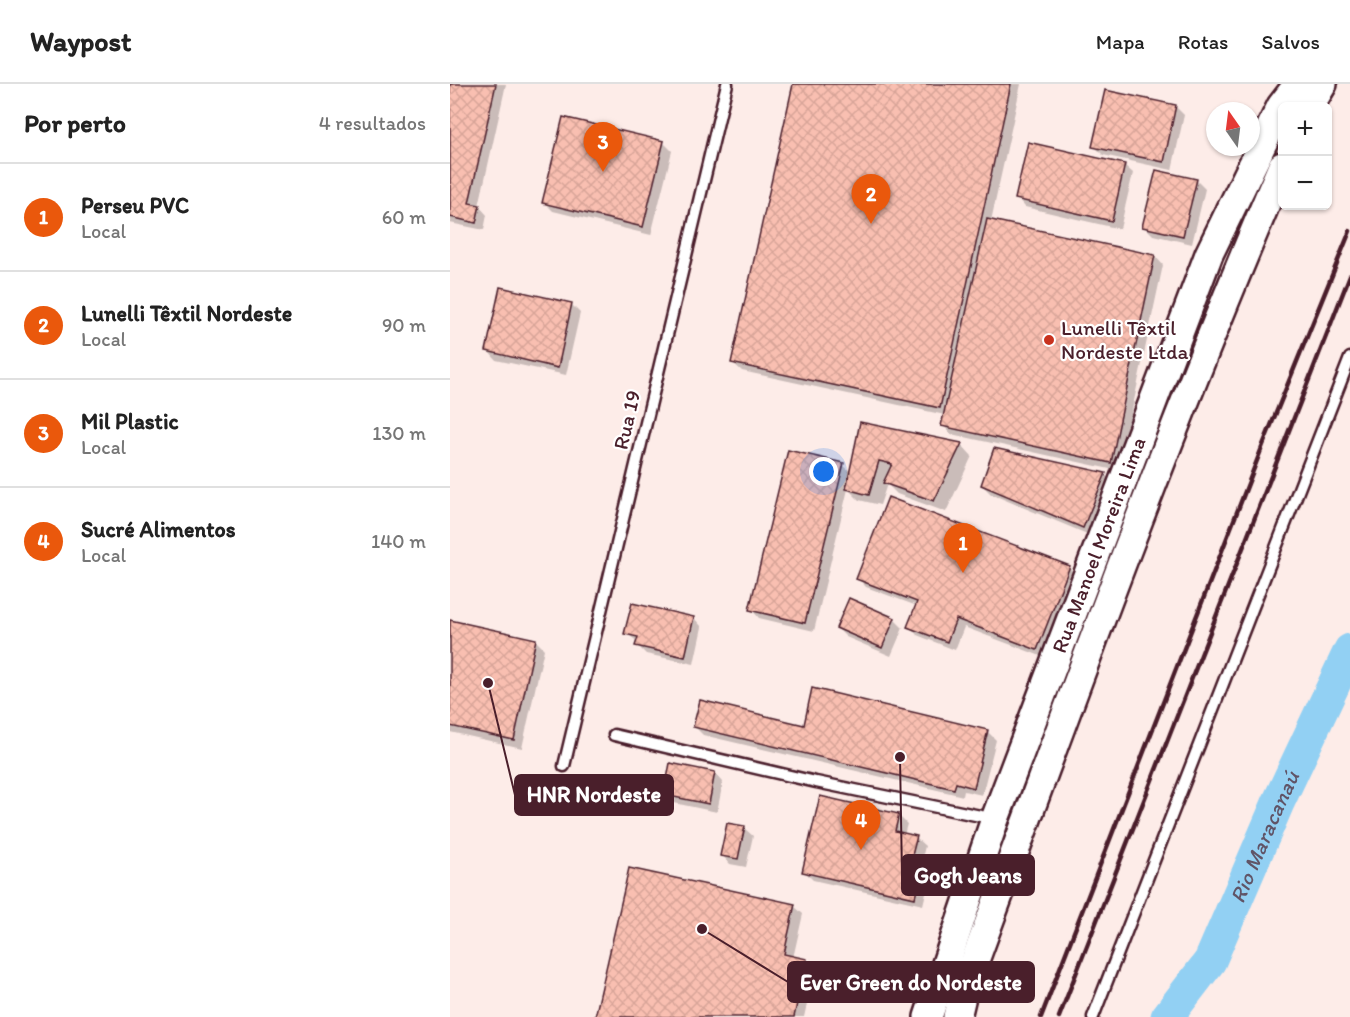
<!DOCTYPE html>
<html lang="pt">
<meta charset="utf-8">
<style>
body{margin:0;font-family:Itim,sans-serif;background:#f2f2f2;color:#222}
.controls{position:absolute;right:18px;top:18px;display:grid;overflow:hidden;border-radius:9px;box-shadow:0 2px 4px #0004}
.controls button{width:54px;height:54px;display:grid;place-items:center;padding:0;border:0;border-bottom:2px solid #e0e0e0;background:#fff;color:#222;font:30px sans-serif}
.compass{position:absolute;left:756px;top:18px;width:54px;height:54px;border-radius:50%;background:#fff;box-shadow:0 2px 4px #0004;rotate:346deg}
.you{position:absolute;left:374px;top:388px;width:21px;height:21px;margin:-15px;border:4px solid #fff;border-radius:50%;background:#1a73e8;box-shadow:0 0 0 9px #1a73e833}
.badge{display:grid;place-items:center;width:39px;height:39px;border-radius:50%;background:#ea580c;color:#fff;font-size:20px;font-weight:700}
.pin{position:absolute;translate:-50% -50px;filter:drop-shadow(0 2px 3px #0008)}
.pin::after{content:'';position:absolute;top:32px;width:21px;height:18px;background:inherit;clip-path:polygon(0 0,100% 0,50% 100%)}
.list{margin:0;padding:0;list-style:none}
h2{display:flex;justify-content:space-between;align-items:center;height:78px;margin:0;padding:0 24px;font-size:26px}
h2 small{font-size:20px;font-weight:400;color:#767676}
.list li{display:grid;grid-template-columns:39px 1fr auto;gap:18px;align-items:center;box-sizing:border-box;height:108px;padding:0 24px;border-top:2px solid #e0e0e0}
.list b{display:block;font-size:22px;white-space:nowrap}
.list p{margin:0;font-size:20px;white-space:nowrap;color:#767676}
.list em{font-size:20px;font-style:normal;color:#767676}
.map{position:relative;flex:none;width:900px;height:933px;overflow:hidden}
header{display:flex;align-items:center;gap:36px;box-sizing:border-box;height:84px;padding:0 30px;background:#fff;border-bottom:2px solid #e0e0e0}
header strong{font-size:28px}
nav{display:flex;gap:33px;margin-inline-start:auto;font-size:21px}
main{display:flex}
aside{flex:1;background:#fff}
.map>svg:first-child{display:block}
.shadow{fill:#0003}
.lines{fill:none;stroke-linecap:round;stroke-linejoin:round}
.river{stroke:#92d0f3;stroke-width:33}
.building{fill:url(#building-cross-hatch);stroke:#4a1f2b;stroke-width:1.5}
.service-casing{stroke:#4a1f2b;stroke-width:15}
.tertiary-casing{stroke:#4a1f2b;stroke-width:32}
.service{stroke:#fff;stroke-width:10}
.tertiary{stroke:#fff;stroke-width:27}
.rail{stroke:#4a1f2b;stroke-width:4.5}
.poi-dot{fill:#c8321e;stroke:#fff;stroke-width:2}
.labels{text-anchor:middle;stroke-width:4.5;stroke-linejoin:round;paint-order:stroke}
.poi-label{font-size:21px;fill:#4a1f2b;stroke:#fff;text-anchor:start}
.street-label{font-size:21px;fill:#4a1f2b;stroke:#fff}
.water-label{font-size:22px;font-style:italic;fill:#605467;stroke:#fff}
.leader{fill:none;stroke:#4a1f2b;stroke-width:2}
.callout-dot{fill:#4a1f2b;stroke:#fff;stroke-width:2}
.callout{fill:#4a1f2b;stroke:#4a1f2b;stroke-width:2}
.callout-label{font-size:22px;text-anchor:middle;font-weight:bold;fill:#fff}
</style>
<header>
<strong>Waypost</strong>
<nav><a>Mapa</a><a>Rotas</a><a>Salvos</a></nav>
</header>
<main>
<aside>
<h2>Por perto<small>4 resultados</small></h2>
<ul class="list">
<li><span class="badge">1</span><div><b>Perseu PVC</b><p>Local</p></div><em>60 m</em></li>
<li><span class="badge">2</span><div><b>Lunelli Têxtil Nordeste</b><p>Local</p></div><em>90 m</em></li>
<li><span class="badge">3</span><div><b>Mil Plastic</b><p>Local</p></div><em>130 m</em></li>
<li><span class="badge">4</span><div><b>Sucré Alimentos</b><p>Local</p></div><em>140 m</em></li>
</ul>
</aside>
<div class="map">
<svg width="900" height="933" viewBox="0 0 900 933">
<defs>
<pattern id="building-cross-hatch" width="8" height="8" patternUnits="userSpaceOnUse" patternTransform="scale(1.5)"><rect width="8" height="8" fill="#f9bfb1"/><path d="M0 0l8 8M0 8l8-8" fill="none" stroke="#d7a498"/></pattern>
</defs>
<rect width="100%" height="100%" fill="#fdece8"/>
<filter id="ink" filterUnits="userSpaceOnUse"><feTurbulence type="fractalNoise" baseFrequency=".0167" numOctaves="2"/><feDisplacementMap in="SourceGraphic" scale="12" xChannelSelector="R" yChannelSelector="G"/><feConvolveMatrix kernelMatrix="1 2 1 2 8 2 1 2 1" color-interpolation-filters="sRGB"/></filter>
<g filter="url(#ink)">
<g class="shadow">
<path d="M 0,0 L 56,0 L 29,122 L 37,131 L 34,146 L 0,139 Z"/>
<path d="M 344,0 L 571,0 L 541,137 L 705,172 L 713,181 L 669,387 L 501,350 L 493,341 L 495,331 L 292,287 L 283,279 Z"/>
<path d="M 656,8 L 726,23 L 734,31 L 722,86 L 653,71 L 644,62 Z"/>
<path d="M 213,58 L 222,67 L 201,151 L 103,127 L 94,118 Z"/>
<path d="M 674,81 L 683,89 L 670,145 L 575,123 L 567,114 Z"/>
<path d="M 746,96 L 755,105 L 742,160 L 703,151 L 694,142 Z"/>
<path d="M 52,205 L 122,221 L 130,229 L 116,291 L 46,276 L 38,267 Z"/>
<path d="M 412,340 L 511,360 L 522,372 L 496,428 L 447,410 L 437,400 L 430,421 L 409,416 L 398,405 L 364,547 L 309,534 L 301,525 L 393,381 L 401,388 Z"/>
<path d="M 655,391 L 663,399 L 642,452 L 541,410 L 532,401 Z"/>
<path d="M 619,484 L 628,492 L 596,574 L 514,543 L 505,566 L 467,551 L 459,542 L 467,522 L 416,503 L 408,494 Z"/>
<path d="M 183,521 L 244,534 L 252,543 L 244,580 L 196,570 L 187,561 L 188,558 L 176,549 Z"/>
<path d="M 444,535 L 453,544 L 441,572 L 396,553 L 387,544 Z"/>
<path d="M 0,538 L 86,557 L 94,565 L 72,664 L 0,648 Z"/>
<path d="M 355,642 L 537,647 L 546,656 L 532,711 L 514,707 L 513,712 L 253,651 L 245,643 Z"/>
<path d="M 265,689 L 273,698 L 267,728 L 224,719 L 215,711 Z"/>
<path d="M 448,731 L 457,740 L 454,751 L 466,754 L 475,762 L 470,783 L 480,792 L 473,821 L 363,796 L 354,787 Z"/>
<path d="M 294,744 L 303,752 L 296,783 L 280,780 L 272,771 Z"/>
<path d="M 344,822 L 353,830 L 343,874 L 356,876 L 365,885 L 354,933 L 147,933 Z"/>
</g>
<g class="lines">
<path class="river" id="s1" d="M 717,933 L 760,877 L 828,719 L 900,566"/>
</g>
<g class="building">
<path d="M 0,0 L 46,0 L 19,119 L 30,121 L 26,139 L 0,133 Z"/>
<path d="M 343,0 L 561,0 L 490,324 L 281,279 Z"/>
<path d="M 655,6 L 726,21 L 714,78 L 642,63 Z"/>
<path d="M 113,33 L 214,57 L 193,143 L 92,119 Z"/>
<path d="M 578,58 L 675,80 L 662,137 L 565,115 Z"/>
<path d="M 706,86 L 747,95 L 733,152 L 692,143 Z"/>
<path d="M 537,135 L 705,171 L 661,379 L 491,342 Z"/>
<path d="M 50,203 L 122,219 L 108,284 L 36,267 Z"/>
<path d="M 410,338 L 512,359 L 484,417 L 433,399 L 442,380 L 429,377 L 419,411 L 396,405 Z"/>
<path d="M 544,364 L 656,389 L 633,444 L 531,401 Z"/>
<path d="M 338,366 L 394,379 L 355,539 L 299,526 Z"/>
<path d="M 438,413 L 620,482 L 587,566 L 506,535 L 497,558 L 457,543 L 467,518 L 406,495 Z"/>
<path d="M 399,514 L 445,534 L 432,564 L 386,544 Z"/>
<path d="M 182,519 L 244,533 L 235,573 L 185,562 L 188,553 L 174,550 Z"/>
<path d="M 0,536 L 86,555 L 64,656 L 0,642 Z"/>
<path d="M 362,604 L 538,646 L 524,704 L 506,699 L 504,705 L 243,643 L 250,616 L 354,641 Z"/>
<path d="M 220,679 L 265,688 L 259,720 L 214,711 Z"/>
<path d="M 370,712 L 449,730 L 445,747 L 467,752 L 460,779 L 472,782 L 465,814 L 352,788 Z"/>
<path d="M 277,739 L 295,742 L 288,775 L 270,772 Z"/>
<path d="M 179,784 L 345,820 L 334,870 L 357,875 L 344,933 L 145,933 Z"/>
</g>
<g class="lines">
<defs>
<g id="service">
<path d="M 164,651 L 366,698 L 545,735"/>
<path d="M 114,682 L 277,0"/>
<path d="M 643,933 L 900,274"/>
</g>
<g id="tertiary">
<path d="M 860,22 L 873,0"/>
<path id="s2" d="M 478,933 L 545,735 L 759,170 L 831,22 L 848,0"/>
<path d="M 507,933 L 512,912 C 614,634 715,354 832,82"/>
</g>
</defs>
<use href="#service" class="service-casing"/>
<use href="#tertiary" class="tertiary-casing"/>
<use href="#service" class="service"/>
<use href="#tertiary" class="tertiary"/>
<g class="rail">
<path d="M 591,933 L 813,361 L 900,147"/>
<path d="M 609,933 L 900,191"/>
</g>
</g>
</g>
<circle class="poi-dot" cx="599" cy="256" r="6"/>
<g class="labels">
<g class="poi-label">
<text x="611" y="251">Lunelli Têxtil<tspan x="611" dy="24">Nordeste Ltda</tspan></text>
</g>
<g class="street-label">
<text transform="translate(177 336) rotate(-77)" y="7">Rua 19</text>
<text dy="7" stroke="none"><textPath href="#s2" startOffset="502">Rua Manoel Moreira Lima</textPath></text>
</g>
<g class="water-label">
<text dy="8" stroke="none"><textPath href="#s1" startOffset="206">Rio Maracanaú</textPath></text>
</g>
</g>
<path class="leader" d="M38 599L65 711M450 673L452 791M252 845L338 898"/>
<g class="callout-dot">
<circle cx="38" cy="599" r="6"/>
<circle cx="450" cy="673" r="6"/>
<circle cx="252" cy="845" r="6"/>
</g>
<g class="callout">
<rect x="65" y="691" width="158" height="40" rx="6"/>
<rect x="452" y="771" width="132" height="40" rx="6"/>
<rect x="338" y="878" width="246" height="40" rx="6"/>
</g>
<g class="callout-label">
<text x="144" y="718">HNR Nordeste</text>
<text x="518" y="799">Gogh Jeans</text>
<text x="461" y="906">Ever Green do Nordeste</text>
</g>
</svg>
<div class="controls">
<button>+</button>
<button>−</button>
</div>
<svg class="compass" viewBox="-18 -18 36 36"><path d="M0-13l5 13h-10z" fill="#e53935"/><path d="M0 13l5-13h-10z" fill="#767676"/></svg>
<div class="you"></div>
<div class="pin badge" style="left:513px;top:489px">1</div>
<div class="pin badge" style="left:421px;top:140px">2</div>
<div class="pin badge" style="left:153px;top:88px">3</div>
<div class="pin badge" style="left:411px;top:766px">4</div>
</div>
</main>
